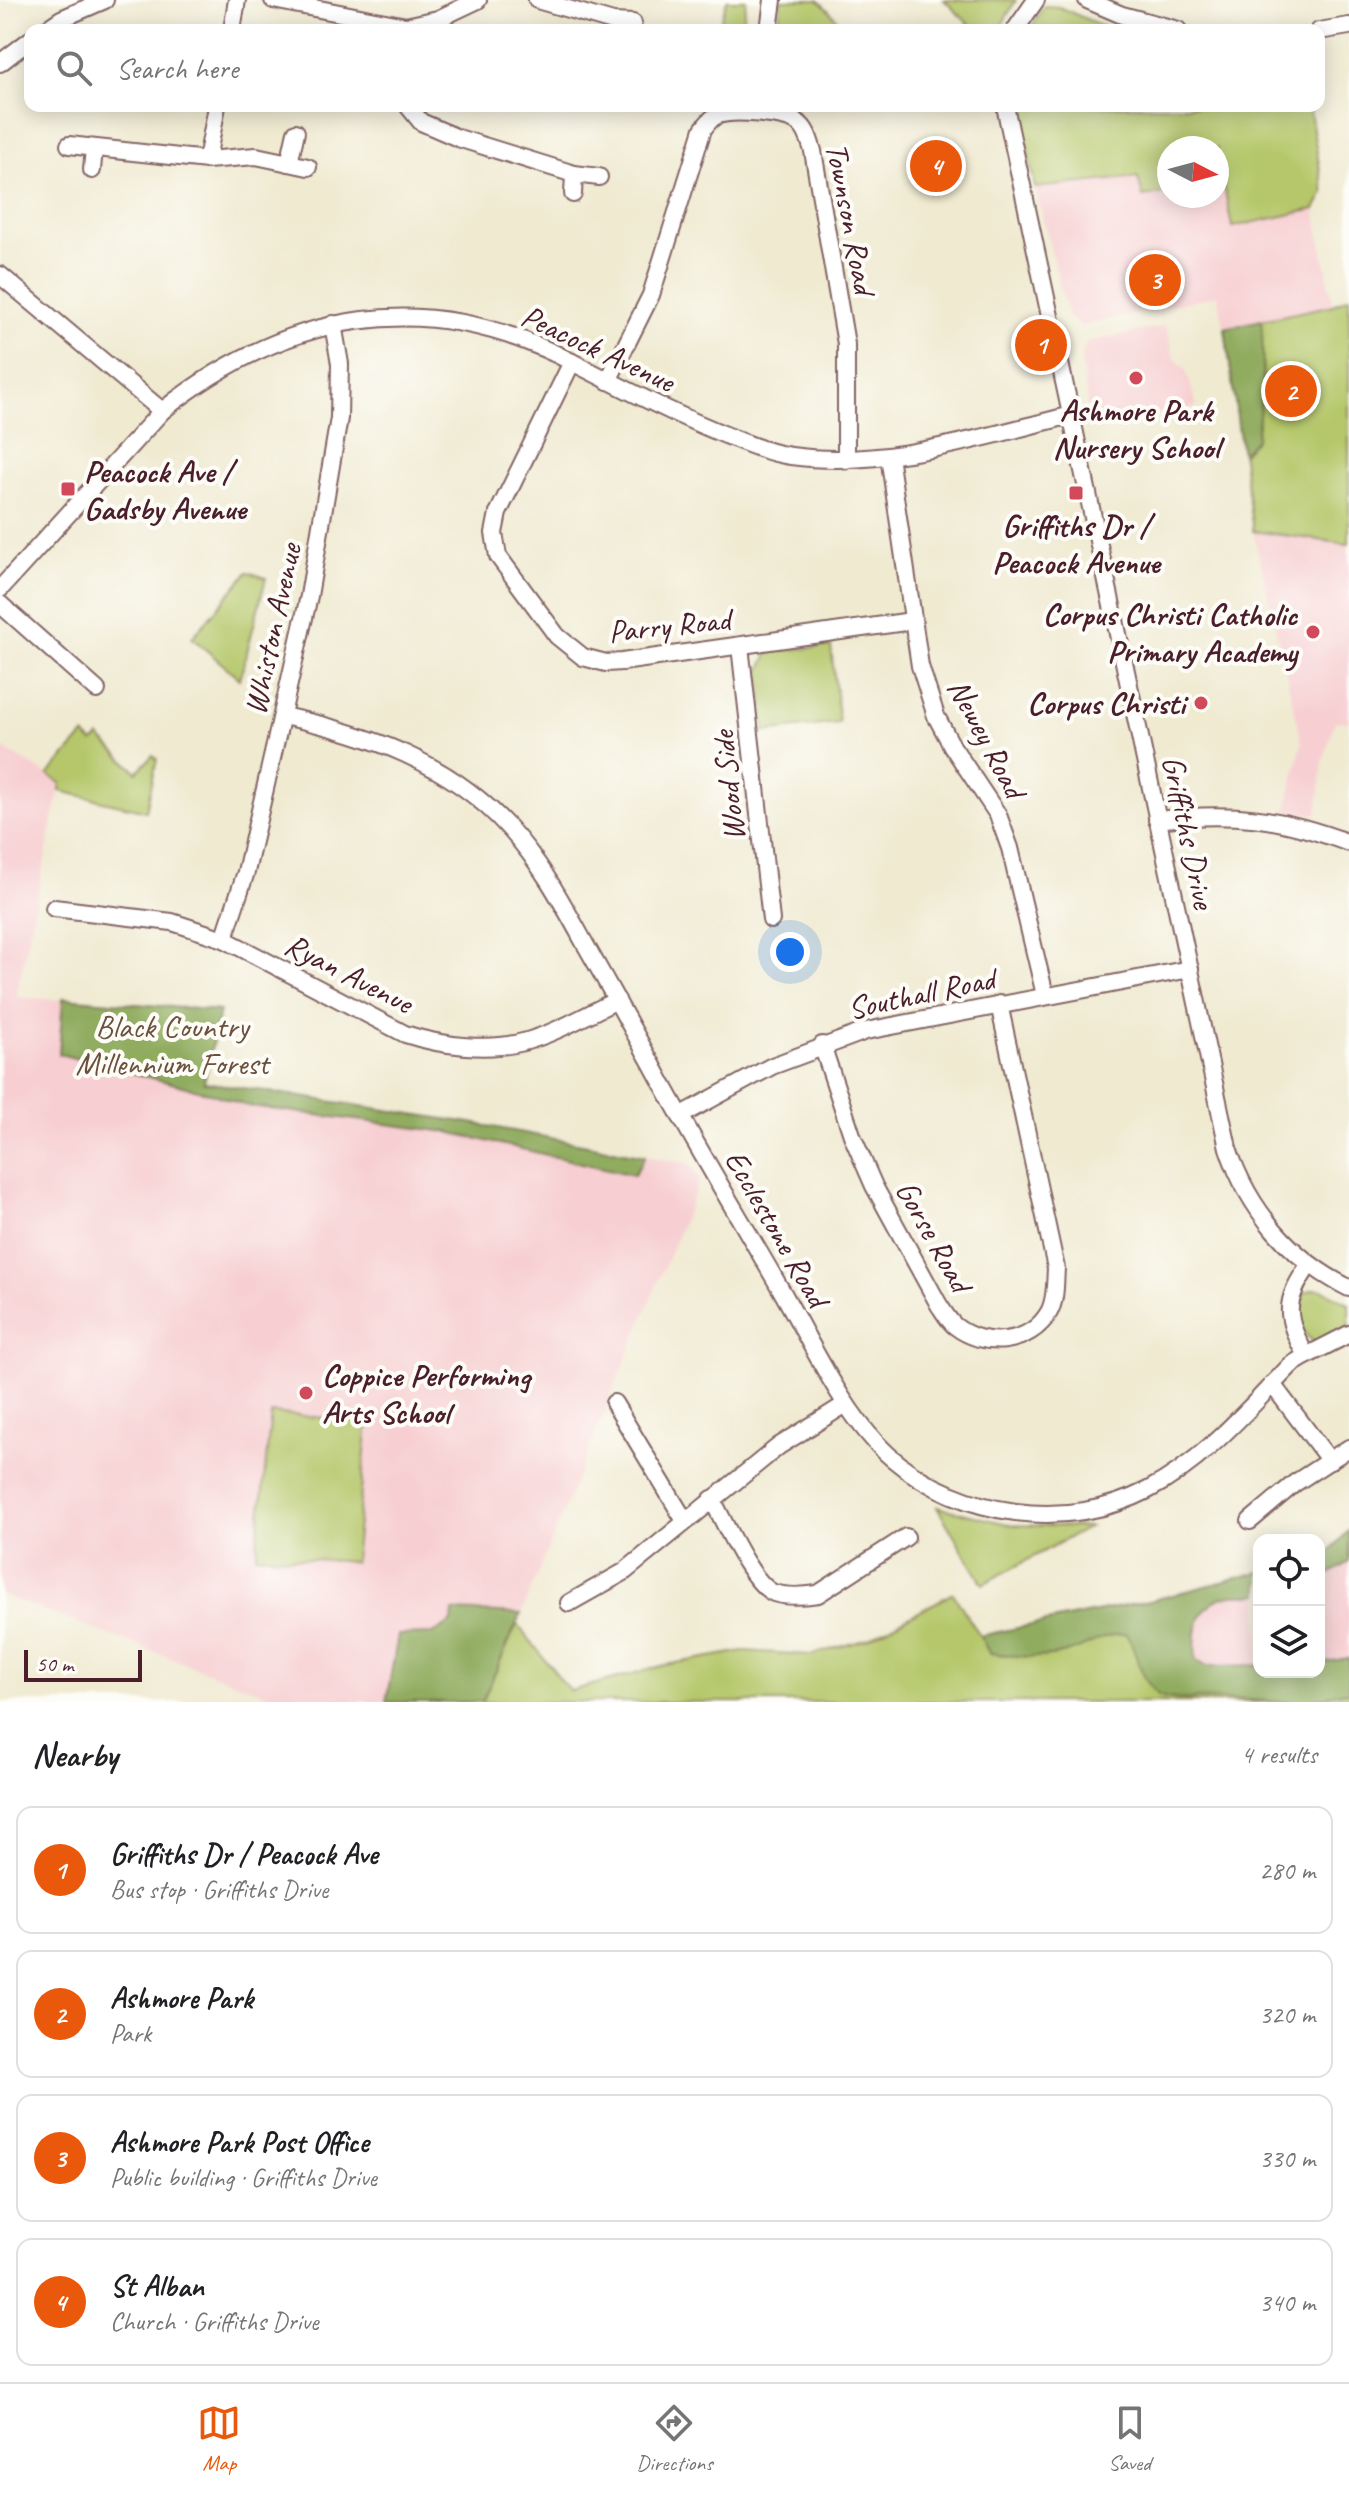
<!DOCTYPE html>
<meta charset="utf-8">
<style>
body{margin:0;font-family:Caveat,sans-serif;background:#f2f2f2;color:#202124}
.controls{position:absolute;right:24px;bottom:24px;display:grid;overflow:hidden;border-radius:16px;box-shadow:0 4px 20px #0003}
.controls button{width:72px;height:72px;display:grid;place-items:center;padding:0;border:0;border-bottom:2px solid #e0e0e0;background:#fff;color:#202124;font:40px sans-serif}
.compass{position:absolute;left:1157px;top:136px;width:72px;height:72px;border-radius:50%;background:#fff;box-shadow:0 4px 20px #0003;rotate:96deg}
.scale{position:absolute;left:24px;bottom:20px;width:118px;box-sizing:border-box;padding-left:8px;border:4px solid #4a1f2b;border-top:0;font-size:22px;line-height:28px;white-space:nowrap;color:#4a1f2b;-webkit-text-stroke:6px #fdfcf7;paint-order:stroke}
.you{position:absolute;left:790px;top:952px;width:28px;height:28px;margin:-20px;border:6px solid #fff;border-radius:50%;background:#1a73e8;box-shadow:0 0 0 12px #1a73e833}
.badge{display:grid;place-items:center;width:52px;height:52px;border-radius:50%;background:#ea580c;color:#fff;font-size:26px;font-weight:700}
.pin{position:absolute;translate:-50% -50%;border:4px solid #fff;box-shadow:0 2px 8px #0006}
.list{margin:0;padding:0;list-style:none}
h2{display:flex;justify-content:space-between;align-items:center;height:104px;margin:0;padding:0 32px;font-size:34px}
h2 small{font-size:26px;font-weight:400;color:#757577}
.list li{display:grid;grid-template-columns:52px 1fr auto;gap:24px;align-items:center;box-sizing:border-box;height:128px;margin:0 16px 16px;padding:0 16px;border:2px solid #e0e0e0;border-radius:16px}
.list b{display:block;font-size:30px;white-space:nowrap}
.list p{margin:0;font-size:26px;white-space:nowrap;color:#757577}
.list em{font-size:26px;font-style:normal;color:#757577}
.icon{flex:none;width:44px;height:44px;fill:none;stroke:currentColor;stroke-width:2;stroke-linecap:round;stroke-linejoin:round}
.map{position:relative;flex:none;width:1349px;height:1702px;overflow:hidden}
.search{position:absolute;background:#fff;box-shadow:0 4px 20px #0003;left:24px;right:24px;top:24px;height:88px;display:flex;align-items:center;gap:20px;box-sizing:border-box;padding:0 28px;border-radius:16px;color:#757577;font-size:30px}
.sheet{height:680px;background:#fff}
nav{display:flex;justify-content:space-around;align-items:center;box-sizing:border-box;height:112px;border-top:2px solid #e0e0e0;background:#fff;font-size:22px;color:#757577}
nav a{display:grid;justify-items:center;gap:4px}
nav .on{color:#ea580c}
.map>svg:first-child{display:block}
.built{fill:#f7cfd2}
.green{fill:#b5c76a;stroke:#80734a;stroke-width:2}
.forest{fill:#90ac5e;stroke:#6d6644;stroke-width:2}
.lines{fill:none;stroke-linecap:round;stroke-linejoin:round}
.street-casing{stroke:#846665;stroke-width:20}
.street{stroke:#fff;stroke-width:16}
.poi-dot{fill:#d1495b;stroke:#fdfcf7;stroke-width:3}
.labels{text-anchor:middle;stroke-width:8;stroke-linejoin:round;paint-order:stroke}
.street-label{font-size:32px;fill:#4a1f2b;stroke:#fdfcf7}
.poi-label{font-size:32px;font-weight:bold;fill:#4a1f2b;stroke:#fdfcf7}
.park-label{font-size:32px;fill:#6a513e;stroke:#fdfcf7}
</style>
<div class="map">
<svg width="1349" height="1702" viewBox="0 0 1349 1702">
<rect width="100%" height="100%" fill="#fdfcf7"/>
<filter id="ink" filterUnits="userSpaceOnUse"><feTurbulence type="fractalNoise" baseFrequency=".0125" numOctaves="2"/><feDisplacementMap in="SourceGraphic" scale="16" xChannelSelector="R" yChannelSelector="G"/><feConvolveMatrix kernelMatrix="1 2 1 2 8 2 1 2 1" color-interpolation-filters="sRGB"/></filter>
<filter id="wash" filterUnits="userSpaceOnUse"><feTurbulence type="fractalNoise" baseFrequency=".006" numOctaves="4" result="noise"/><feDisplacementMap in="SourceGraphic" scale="32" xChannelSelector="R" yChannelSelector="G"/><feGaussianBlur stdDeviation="1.8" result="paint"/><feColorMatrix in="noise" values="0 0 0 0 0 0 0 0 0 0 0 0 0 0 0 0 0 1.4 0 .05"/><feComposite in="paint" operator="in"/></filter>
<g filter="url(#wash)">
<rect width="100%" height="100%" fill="#f0ead1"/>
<g class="built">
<path d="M 1139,177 L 1143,197 L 1169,192 L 1169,196 L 1217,196 L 1217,182 L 1223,181 L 1233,227 L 1315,209 L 1333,305 L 1225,328 L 1217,295 L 1081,326 L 1068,317 L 1035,188 Z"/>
<path d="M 1166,326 L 1175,359 L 1186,370 L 1197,406 L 1143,417 L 1141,413 L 1090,423 L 1081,359 L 1087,342 Z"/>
<path d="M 1253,531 L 1349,544 L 1349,722 L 1335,721 L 1323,762 L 1317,814 L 1286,811 L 1302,743 Z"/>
<path d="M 0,746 L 61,783 L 16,997 L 220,1011 L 204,1082 L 471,1123 L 690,1164 L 700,1180 L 521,1614 L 482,1702 L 287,1702 L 0,1594 Z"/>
<path d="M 1349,1530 L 1349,1682 L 1167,1687 L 1149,1601 L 1259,1572 L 1259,1672 L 1319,1672 L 1319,1556 L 1327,1554 Z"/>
</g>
<g class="green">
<path d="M 727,0 L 746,0 L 742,30 L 718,30 Z"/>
<path d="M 781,0 L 818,0 L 837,19 L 836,30 L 778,30 Z"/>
<path d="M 944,0 L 1016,0 L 999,30 L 975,30 Z"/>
<path d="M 1044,6 L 1059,7 L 1111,30 L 1030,30 Z"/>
<path d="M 1019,106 L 1309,106 L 1324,193 L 1315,209 L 1232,227 L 1223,181 L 1217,182 L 1217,148 L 1169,148 L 1169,192 L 1143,197 L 1138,177 L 1035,188 Z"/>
<path d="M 1349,297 L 1349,544 L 1253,531 L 1225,328 L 1333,305 Z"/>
<path d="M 248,572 L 266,578 L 240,679 L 192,638 Z"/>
<path d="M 831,646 L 839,723 L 765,732 L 760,671 L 769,652 Z"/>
<path d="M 84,735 L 93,743 L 99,737 L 137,772 L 153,755 L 157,759 L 146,811 L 60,791 L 61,783 L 48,775 Z"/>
<path d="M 1313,1289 L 1323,1290 L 1349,1303 L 1349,1328 L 1316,1343 C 1296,1332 1298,1313 1304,1293 Z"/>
<path d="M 271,1413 L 368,1422 L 354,1562 L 256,1555 Z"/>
<path d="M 937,1507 L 1012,1525 L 1089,1527 L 983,1584 Z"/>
<path d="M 953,1593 L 980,1636 L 1149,1601 L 1167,1687 L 1349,1682 L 1349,1702 L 482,1702 L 517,1624 L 570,1691 L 665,1665 L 744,1651 L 811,1655 L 868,1639 Z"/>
</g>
<g class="forest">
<path d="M 1262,320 L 1263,385 L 1256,439 L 1242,454 L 1225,328 Z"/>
<path d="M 63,998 L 220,1011 L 204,1082 L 471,1123 L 645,1156 L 634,1175 L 448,1132 L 248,1106 L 210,1093 L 59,1054 Z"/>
<path d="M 1349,1530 L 1349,1562 L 1319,1580 L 1319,1556 L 1327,1554 Z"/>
<path d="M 1259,1572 L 1259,1594 C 1250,1596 1242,1594 1233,1595 C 1198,1599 1193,1631 1196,1660 L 1206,1666 L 1259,1665 L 1259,1672 L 1319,1672 L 1319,1663 L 1349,1658 L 1349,1691 C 1332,1692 1317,1701 1301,1702 C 1271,1702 1242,1699 1213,1699 C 1195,1698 1174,1702 1158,1695 C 1141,1680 1137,1654 1127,1634 C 1101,1633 1090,1647 1066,1653 C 1042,1660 1013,1656 989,1653 L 980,1636 L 1149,1601 Z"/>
<path d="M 453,1611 L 521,1614 L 482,1702 L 386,1702 L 398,1635 L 433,1634 L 452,1622 Z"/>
</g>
</g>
<g filter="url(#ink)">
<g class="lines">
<defs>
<g id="street">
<path d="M 273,0 L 406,26 L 438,19 L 478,0"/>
<path d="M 537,0 L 613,22 L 633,23"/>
<path d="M 1087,0 L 1122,15 L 1178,30"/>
<path d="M 45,30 L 61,19 L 105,0"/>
<path d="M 232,30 L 237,0"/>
<path d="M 769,30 L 773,0"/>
<path d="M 1015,30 L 1036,0"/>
<path d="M 1319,31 L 1349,26"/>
<path d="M 0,63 L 30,40"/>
<path d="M 408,106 L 421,122 L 458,138 L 574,174 L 599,177"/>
<path d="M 1005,106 L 1228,1148 C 1248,1209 1291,1260 1349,1288"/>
<path d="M 69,145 L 207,160 L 256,156 L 308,167"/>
<path d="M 207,160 L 217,106"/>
<path d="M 289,163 L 296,132"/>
<path d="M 92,170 L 94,148"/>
<path d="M 573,194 L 574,174"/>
<path d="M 0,275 L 162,411"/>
<path d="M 572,362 L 498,513 L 494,533 L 498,556 L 557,636 L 583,657 L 606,663 L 622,662 L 912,621"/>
<path d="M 608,381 L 651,295 L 703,129 C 707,124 711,118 716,116 C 731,109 785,114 798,123 C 807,128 810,142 813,151 L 846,344 L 846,460"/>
<path d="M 889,456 L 920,666 L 936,716 L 952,746 L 998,815 L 1010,848 L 1045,995"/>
<path d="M 0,589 L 162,411 C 289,310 428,286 574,363 C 625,389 675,415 728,436 C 748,444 769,453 791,456 C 886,469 981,437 1072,415"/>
<path d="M 0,604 L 97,690"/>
<path d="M 740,646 L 771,920"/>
<path d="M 283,716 C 368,734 449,762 509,828 C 541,863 562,902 585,944 C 608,984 630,1025 653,1066 C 694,1143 740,1218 784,1295 C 814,1348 846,1419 893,1459 C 961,1517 1067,1532 1148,1490 C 1204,1461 1247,1410 1291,1365 L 1306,1356 C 1285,1316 1283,1303 1309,1265"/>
<path d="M 1157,820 C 1231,811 1280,817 1349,843"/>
<path d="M 54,908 L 172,922 L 224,939 L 405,1034 C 442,1046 490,1052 527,1041 C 558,1032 588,1014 617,1000"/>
<path d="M 224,939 L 246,872 L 309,596 L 339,418 L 340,364 L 333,324"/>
<path d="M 822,1045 L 853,1138 L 874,1186 L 939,1305 C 944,1312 948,1320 955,1326 C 984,1349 1030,1345 1049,1312 C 1056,1300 1055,1282 1056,1268 L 999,1004"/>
<path d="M 680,1116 L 772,1066 L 866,1031 L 1190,969"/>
<path d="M 1306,1356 L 1349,1334"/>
<path d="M 1272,1384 L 1330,1461"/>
<path d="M 614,1403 L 685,1521"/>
<path d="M 712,1499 C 724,1521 751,1584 774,1593 C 787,1597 805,1596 818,1594 L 906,1537"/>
<path d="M 1250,1521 L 1295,1483 L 1349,1448"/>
<path d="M 569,1603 L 624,1572 L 779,1446 L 846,1404"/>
</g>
</defs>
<use href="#street" class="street-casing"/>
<use href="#street" class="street"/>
</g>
</g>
<g class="poi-dot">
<circle cx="1136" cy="378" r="8"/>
<rect x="60" y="481" width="16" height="16" rx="4"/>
<rect x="1068" y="485" width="16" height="16" rx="4"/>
<circle cx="1313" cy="632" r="8"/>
<circle cx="1201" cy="703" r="8"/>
<circle cx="306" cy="1393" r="8"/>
</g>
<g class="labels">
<g class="street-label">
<text transform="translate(851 218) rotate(79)" y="11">Townson Road</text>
<text transform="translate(598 348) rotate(25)" y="11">Peacock Avenue</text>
<text transform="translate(669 625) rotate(-6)" y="11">Parry Road</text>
<text transform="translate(272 629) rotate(-78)" y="11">Whiston Avenue</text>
<text transform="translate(987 738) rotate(62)" y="11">Newey Road</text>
<text transform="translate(728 786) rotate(-96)" y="11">Wood Side</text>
<text transform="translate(1189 832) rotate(78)" y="11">Griffiths Drive</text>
<text transform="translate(349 973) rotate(27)" y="11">Ryan Avenue</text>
<text transform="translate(921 993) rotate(-12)" y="11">Southall Road</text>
<text transform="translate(777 1228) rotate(60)" y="11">Ecclestone Road</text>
<text transform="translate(934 1236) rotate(61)" y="11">Gorse Road</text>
</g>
<g class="poi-label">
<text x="1136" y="421">Ashmore Park<tspan x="1136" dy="37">Nursery School</tspan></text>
<text x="84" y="482" text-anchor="start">Peacock Ave /<tspan x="84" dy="37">Gadsby Avenue</tspan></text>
<text x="1076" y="536">Griffiths Dr /<tspan x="1076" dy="37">Peacock Avenue</tspan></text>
<text x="1297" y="625" text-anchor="end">Corpus Christi Catholic<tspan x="1297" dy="37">Primary Academy</tspan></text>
<text x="1185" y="714" text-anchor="end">Corpus Christi</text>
<text x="322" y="1386" text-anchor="start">Coppice Performing<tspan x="322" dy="37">Arts School</tspan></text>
</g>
<g class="park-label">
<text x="172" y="1037">Black Country<tspan x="172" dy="37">Millennium Forest</tspan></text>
</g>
</g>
</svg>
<div class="controls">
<button><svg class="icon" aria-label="locate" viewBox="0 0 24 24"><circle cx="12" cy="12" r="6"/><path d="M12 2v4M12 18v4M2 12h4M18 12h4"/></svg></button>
<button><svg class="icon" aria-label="layers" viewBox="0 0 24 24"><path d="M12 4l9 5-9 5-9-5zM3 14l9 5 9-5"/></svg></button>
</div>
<svg class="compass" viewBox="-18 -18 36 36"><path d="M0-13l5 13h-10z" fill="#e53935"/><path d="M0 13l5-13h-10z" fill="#757577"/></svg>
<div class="scale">50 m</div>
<div class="you"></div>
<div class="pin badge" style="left:1041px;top:345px">1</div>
<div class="pin badge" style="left:1291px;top:391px">2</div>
<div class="pin badge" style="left:1155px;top:280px">3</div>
<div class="pin badge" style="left:936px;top:166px">4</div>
<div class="search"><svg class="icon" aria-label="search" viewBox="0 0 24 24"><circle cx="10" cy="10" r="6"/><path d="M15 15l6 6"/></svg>Search here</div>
</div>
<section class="sheet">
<h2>Nearby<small>4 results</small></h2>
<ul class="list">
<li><span class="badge">1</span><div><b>Griffiths Dr / Peacock Ave</b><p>Bus stop · Griffiths Drive</p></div><em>280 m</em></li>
<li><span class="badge">2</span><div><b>Ashmore Park</b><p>Park</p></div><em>320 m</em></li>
<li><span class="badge">3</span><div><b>Ashmore Park Post Office</b><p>Public building · Griffiths Drive</p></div><em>330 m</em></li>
<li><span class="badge">4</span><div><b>St Alban</b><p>Church · Griffiths Drive</p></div><em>340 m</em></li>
</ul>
</section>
<nav>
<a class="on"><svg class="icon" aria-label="map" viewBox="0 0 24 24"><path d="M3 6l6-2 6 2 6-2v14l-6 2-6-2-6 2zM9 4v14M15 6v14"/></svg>Map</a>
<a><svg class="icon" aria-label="directions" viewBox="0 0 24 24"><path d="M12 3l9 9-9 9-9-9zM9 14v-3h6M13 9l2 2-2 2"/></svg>Directions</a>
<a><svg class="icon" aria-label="saved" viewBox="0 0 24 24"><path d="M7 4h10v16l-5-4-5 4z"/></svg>Saved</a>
</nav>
